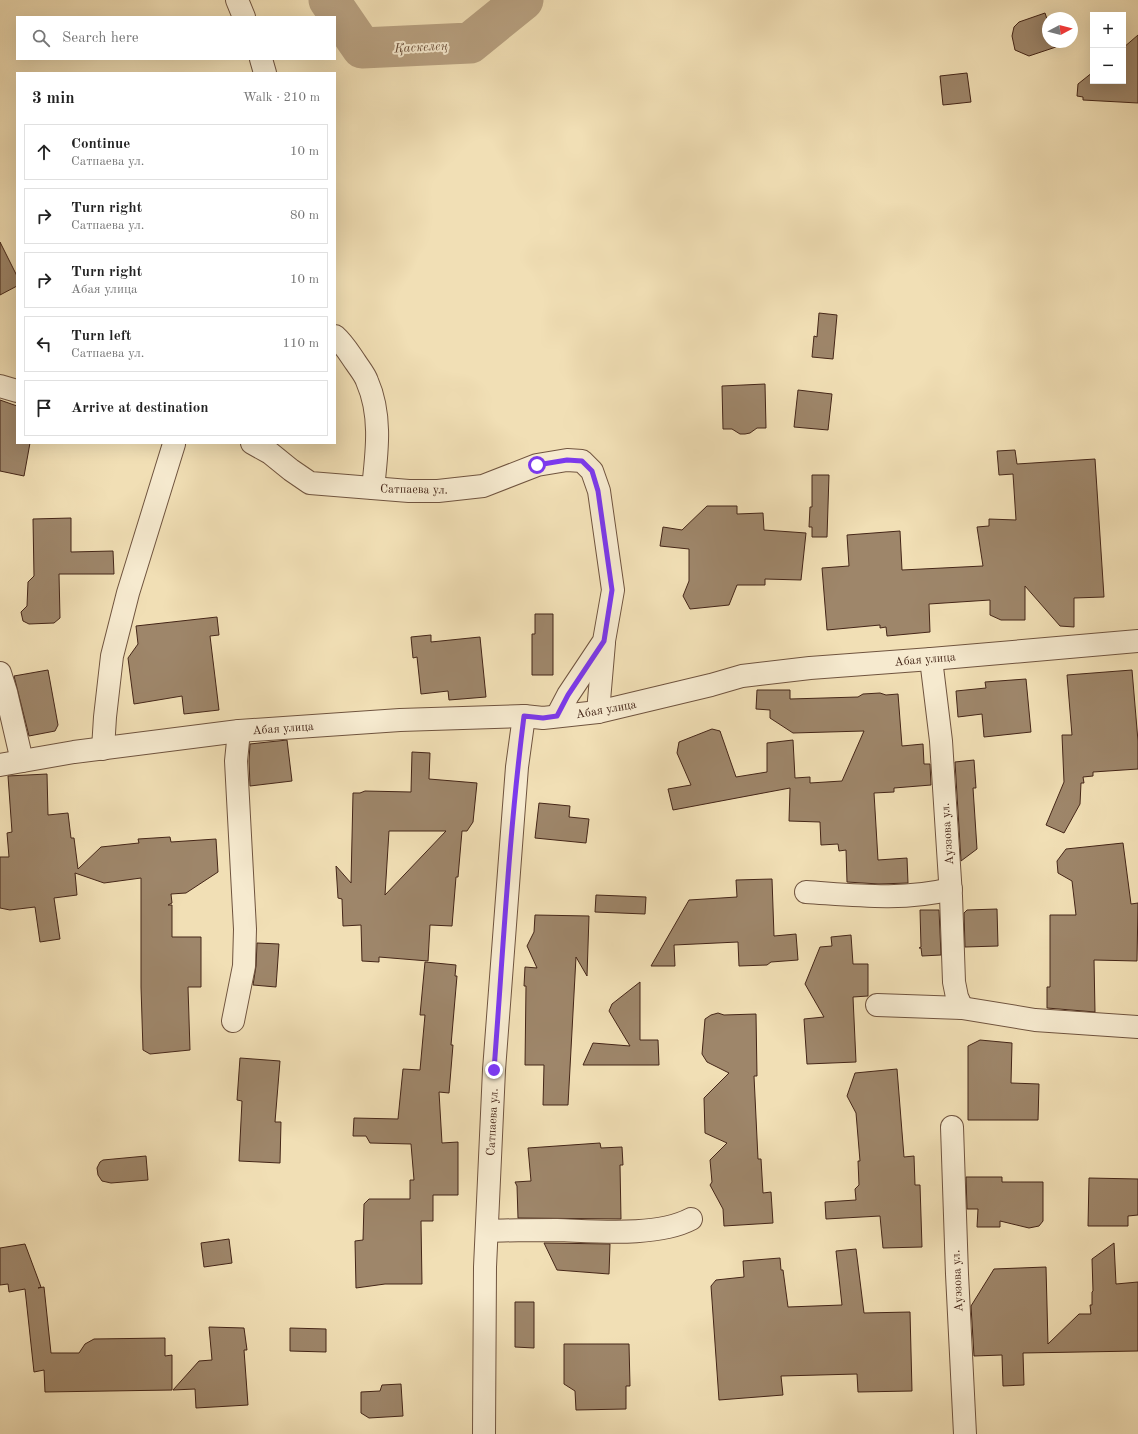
<!DOCTYPE html>
<meta charset="utf-8">
<style>
body{margin:0;font-family:"Old Standard TT",serif;background:#f6f6f6;color:#222}
.controls{position:absolute;right:12px;top:12px;display:grid;overflow:hidden;border-radius:0px;box-shadow:0 4px 16px #0002}
.controls button{width:36px;height:36px;display:grid;place-items:center;padding:0;border:0;border-bottom:1px solid #e0e0e0;background:#fff;color:#222;font:20px sans-serif}
.compass{position:absolute;left:1042px;top:12px;width:36px;height:36px;border-radius:50%;background:#fff;box-shadow:0 4px 16px #0002;rotate:83deg}
.stop{position:absolute;width:12px;height:12px;margin:-9px;border:3px solid #7c3aed;border-radius:50%;background:#fff}
.stop.end{background:#7c3aed;border-color:#fff;box-shadow:0 1px 4px #0008}
.list{margin:0;padding:0;list-style:none}
h2{display:flex;justify-content:space-between;align-items:center;height:52px;margin:0;padding:0 16px;font-size:17px}
h2 small{font-size:13px;font-weight:400;color:#767676}
.list li{display:grid;grid-template-columns:26px 1fr auto;gap:12px;align-items:center;box-sizing:border-box;height:56px;margin:0 8px 8px;padding:0 8px;border:1px solid #e0e0e0;border-radius:0px}
.list b{display:block;font-size:15px;white-space:nowrap}
.list p{margin:0;font-size:13px;white-space:nowrap;color:#767676}
.list em{font-size:13px;font-style:normal;color:#767676}
.icon{flex:none;width:22px;height:22px;fill:none;stroke:currentColor;stroke-width:2;stroke-linecap:round;stroke-linejoin:round}
.map{position:relative;flex:none;width:1138px;height:1434px;overflow:hidden}
.search{position:absolute;background:#fff;box-shadow:0 4px 16px #0002;left:16px;top:16px;width:320px;height:44px;display:flex;align-items:center;gap:10px;box-sizing:border-box;padding:0 14px;border-radius:0px;color:#767676;font-size:15px}
.panel{position:absolute;background:#fff;box-shadow:0 4px 16px #0002;left:16px;top:72px;width:320px;height:372px;border-radius:0px}
.map>svg:first-child{display:block}
.lines{fill:none;stroke-linecap:round;stroke-linejoin:round}
.river{stroke:#b7a080;stroke-width:41}
.building{fill:#9e866a;stroke:#452618;fill-rule:evenodd}
.street-casing{stroke:#70543f;stroke-width:24}
.street{stroke:#f6eacf;stroke-width:22}
.route{stroke:#7c3aed;stroke-width:5}
.labels{text-anchor:middle;stroke-width:4;stroke-linejoin:round;paint-order:stroke}
.street-label{font-size:12px;fill:#452618;stroke:#f6eacf}
.water-label{font-size:13px;font-style:italic;fill:#674b37;stroke:#f6eacf}
</style>
<div class="map">
<svg width="1138" height="1434" viewBox="0 0 1138 1434">
<rect width="100%" height="100%" fill="#f1dfb5"/>
<filter id="stains"><feTurbulence type="fractalNoise" baseFrequency=".005" numOctaves="4"/><feColorMatrix values="0 0 0 0 .2 0 0 0 0 .09 0 0 0 0 .02 0 0 0 .5 -.17"/></filter>
<radialGradient id="worn" r=".72"><stop offset=".6" stop-color="#630" stop-opacity="0"/><stop offset="1" stop-color="#630" stop-opacity=".3"/></radialGradient>
<g class="lines">
<path class="river" d="M 329,0 L 362,48 L 470,43 L 523,0"/>
</g>
<g class="building">
<path d="M 1045,13 L 1048,22 L 1048,42 L 1054,42 L 1056,47 L 1029,56 L 1015,50 L 1012,36 L 1014,27 L 1019,22 Z"/>
<path d="M 1138,35 L 1138,103 L 1083,100 L 1083,97 L 1077,96 L 1078,84 L 1093,72 L 1093,81 L 1123,81 L 1123,48 Z"/>
<path d="M 967,73 L 971,102 L 943,105 L 940,76 Z"/>
<path d="M 0,242 L 17,276 L 17,286 L 0,295 Z"/>
<path d="M 819,313 L 837,315 L 833,359 L 812,357 L 814,336 L 817,337 Z"/>
<path d="M 765,384 L 766,428 L 757,428 L 750,433 L 745,434 L 740,434 L 732,429 L 723,429 L 722,386 Z"/>
<path d="M 798,390 L 832,394 L 828,430 L 794,427 Z"/>
<path d="M 0,400 L 17,406 L 17,443 L 30,443 L 24,476 L 0,471 Z"/>
<path d="M 1015,450 L 1017,464 L 1095,459 L 1104,597 L 1074,598 L 1074,627 L 1060,626 L 1025,586 L 1025,620 L 1001,620 L 990,615 L 990,600 L 929,604 L 930,632 L 887,636 L 886,627 L 880,628 L 880,625 L 827,630 L 822,568 L 849,566 L 847,535 L 900,531 L 902,570 L 983,566 L 977,527 L 989,526 L 989,519 L 1016,520 L 1013,474 L 999,475 L 997,451 Z"/>
<path d="M 812,475 L 829,475 L 827,537 L 812,537 L 812,527 L 809,527 L 810,507 L 812,507 Z"/>
<path d="M 707,506 L 737,506 L 737,514 L 763,513 L 764,530 L 806,533 L 801,580 L 765,579 L 765,585 L 737,585 L 729,605 L 690,609 L 683,596 L 689,581 L 689,549 L 660,546 L 663,527 L 682,530 Z"/>
<path d="M 71,518 L 71,552 L 113,551 L 114,574 L 59,574 L 60,618 L 54,623 L 29,624 L 23,621 L 21,612 L 27,606 L 28,582 L 34,576 L 33,519 Z"/>
<path d="M 535,614 L 553,614 L 553,675 L 532,675 L 532,634 L 535,634 Z"/>
<path d="M 217,617 L 219,635 L 210,636 L 219,710 L 184,714 L 182,696 L 134,704 L 128,658 L 138,644 L 136,626 Z"/>
<path d="M 431,635 L 431,642 L 480,637 L 486,697 L 449,700 L 448,691 L 421,694 L 417,657 L 413,658 L 411,637 Z"/>
<path d="M 48,670 L 58,725 L 55,731 L 29,736 L 14,676 Z"/>
<path d="M 1132,670 L 1138,741 L 1138,769 L 1093,772 L 1093,776 L 1083,777 L 1084,783 L 1081,783 L 1080,804 L 1064,833 L 1046,825 L 1064,782 L 1062,735 L 1072,735 L 1067,675 Z"/>
<path d="M 1026,679 L 1031,732 L 984,737 L 982,714 L 958,717 L 956,691 L 986,688 L 985,682 Z"/>
<path d="M 757,690 L 790,690 L 790,699 L 858,697 L 863,694 L 880,693 L 886,695 L 898,694 L 902,746 L 923,744 L 924,764 L 930,764 L 931,785 L 894,788 L 894,792 L 874,793 L 878,860 L 907,858 L 908,883 L 879,884 L 847,882 L 846,850 L 839,851 L 838,844 L 821,845 L 820,822 L 789,821 L 790,788 L 673,810 L 668,789 L 691,785 L 677,753 L 679,742 L 712,729 L 720,731 L 736,777 L 767,772 L 767,743 L 793,740 L 795,778 L 810,777 L 810,783 L 842,781 L 864,731 L 793,733 L 770,718 L 770,710 L 756,709 Z"/>
<path d="M 287,740 L 292,781 L 250,786 L 249,761 L 250,744 Z"/>
<path d="M 412,752 L 430,753 L 429,779 L 477,783 L 473,822 L 467,831 L 462,831 L 458,877 L 456,877 L 452,926 L 430,925 L 428,961 L 379,957 L 379,962 L 362,961 L 361,925 L 343,926 L 342,899 L 338,898 L 336,866 L 351,883 L 353,793 L 360,793 L 365,791 L 411,792 ZM 389,831 L 446,831 L 385,895 Z"/>
<path d="M 974,760 L 976,788 L 973,788 L 977,849 L 961,861 L 955,762 Z"/>
<path d="M 47,774 L 48,815 L 68,813 L 71,838 L 74,838 L 78,869 L 101,847 L 139,843 L 138,839 L 170,837 L 171,842 L 216,839 L 218,872 L 186,893 L 171,894 L 172,903 L 168,905 L 172,905 L 172,937 L 201,937 L 201,987 L 188,987 L 190,1050 L 150,1054 L 143,1050 L 141,987 L 141,878 L 104,883 L 75,873 L 77,895 L 54,898 L 60,939 L 40,942 L 35,907 L 10,910 L 0,908 L 0,857 L 9,857 L 7,833 L 12,832 L 8,776 Z"/>
<path d="M 539,803 L 570,806 L 569,817 L 589,819 L 586,843 L 535,838 Z"/>
<path d="M 1123,843 L 1131,904 L 1138,903 L 1137,961 L 1094,960 L 1095,1012 L 1047,1008 L 1047,987 L 1050,987 L 1050,915 L 1076,915 L 1072,881 L 1058,873 L 1057,861 L 1066,849 Z"/>
<path d="M 772,879 L 774,936 L 796,934 L 798,960 L 771,962 L 767,965 L 739,966 L 738,942 L 674,945 L 675,966 L 651,966 L 689,900 L 737,897 L 736,880 Z"/>
<path d="M 596,895 L 646,897 L 645,914 L 595,912 Z"/>
<path d="M 997,909 L 998,946 L 965,947 L 964,913 L 967,910 Z"/>
<path d="M 920,910 L 939,910 L 941,955 L 922,956 L 921,948 L 919,948 L 921,947 Z"/>
<path d="M 535,915 L 589,916 L 587,976 L 576,957 L 568,1105 L 543,1105 L 544,1065 L 525,1065 L 526,986 L 524,986 L 525,967 L 537,968 L 527,946 L 534,932 Z"/>
<path d="M 851,935 L 853,964 L 868,964 L 868,996 L 853,997 L 856,1062 L 807,1064 L 804,1019 L 824,1017 L 805,984 L 820,947 L 832,946 L 831,937 Z"/>
<path d="M 257,943 L 279,944 L 276,987 L 253,985 L 256,966 Z"/>
<path d="M 425,962 L 456,965 L 455,976 L 457,976 L 451,1045 L 453,1045 L 449,1093 L 439,1092 L 442,1143 L 458,1142 L 458,1195 L 433,1195 L 433,1221 L 421,1221 L 422,1284 L 385,1284 L 356,1288 L 355,1241 L 363,1240 L 364,1204 L 369,1199 L 410,1199 L 410,1180 L 414,1180 L 411,1144 L 370,1143 L 366,1136 L 353,1136 L 354,1118 L 398,1119 L 403,1069 L 420,1070 L 425,1015 L 420,1015 Z"/>
<path d="M 640,982 L 640,1040 L 658,1040 L 659,1065 L 583,1065 L 593,1043 L 630,1046 L 609,1011 L 612,1004 Z"/>
<path d="M 718,1013 L 724,1015 L 756,1014 L 757,1076 L 754,1076 L 758,1159 L 761,1159 L 763,1193 L 771,1192 L 773,1223 L 724,1226 L 723,1209 L 710,1185 L 712,1182 L 710,1160 L 727,1143 L 705,1133 L 704,1098 L 729,1073 L 707,1062 L 702,1054 L 705,1019 L 711,1015 Z"/>
<path d="M 980,1040 L 1012,1043 L 1011,1083 L 1039,1084 L 1038,1120 L 968,1120 L 968,1046 Z"/>
<path d="M 240,1058 L 280,1061 L 275,1122 L 281,1122 L 280,1163 L 239,1161 L 242,1101 L 237,1100 Z"/>
<path d="M 897,1069 L 904,1157 L 914,1156 L 915,1185 L 920,1185 L 922,1247 L 883,1248 L 880,1216 L 826,1219 L 825,1202 L 856,1200 L 855,1189 L 859,1185 L 858,1161 L 860,1161 L 856,1113 L 847,1096 L 855,1073 Z"/>
<path d="M 600,1143 L 601,1148 L 622,1147 L 623,1165 L 620,1165 L 621,1219 L 518,1218 L 517,1186 L 515,1182 L 531,1181 L 528,1148 Z"/>
<path d="M 146,1156 L 148,1180 L 111,1183 L 102,1181 L 98,1175 L 97,1168 L 100,1162 L 103,1160 Z"/>
<path d="M 966,1177 L 1002,1177 L 1002,1182 L 1043,1182 L 1043,1221 L 1039,1226 L 1029,1228 L 1000,1221 L 1000,1227 L 977,1227 L 978,1209 L 967,1209 Z"/>
<path d="M 1089,1178 L 1138,1179 L 1138,1215 L 1128,1216 L 1128,1226 L 1088,1226 Z"/>
<path d="M 229,1239 L 232,1263 L 204,1267 L 201,1243 Z"/>
<path d="M 544,1243 L 610,1244 L 609,1274 L 557,1270 Z"/>
<path d="M 1114,1243 L 1116,1284 L 1138,1282 L 1138,1351 L 1023,1353 L 1024,1385 L 1003,1386 L 1002,1355 L 974,1356 L 971,1306 L 994,1269 L 1046,1267 L 1048,1344 L 1079,1314 L 1091,1314 L 1090,1305 L 1092,1305 L 1092,1292 L 1093,1291 L 1092,1259 Z"/>
<path d="M 25,1244 L 41,1287 L 38,1288 L 44,1287 L 51,1353 L 79,1353 L 85,1344 L 94,1339 L 165,1338 L 165,1356 L 172,1355 L 172,1390 L 45,1392 L 44,1370 L 34,1372 L 25,1289 L 9,1292 L 8,1284 L 0,1285 L 0,1248 Z"/>
<path d="M 856,1249 L 864,1313 L 910,1312 L 912,1391 L 858,1392 L 857,1374 L 781,1376 L 783,1395 L 719,1400 L 711,1286 L 716,1280 L 744,1277 L 743,1261 L 780,1258 L 781,1270 L 783,1270 L 788,1307 L 842,1305 L 836,1251 Z"/>
<path d="M 515,1302 L 534,1302 L 534,1348 L 515,1347 Z"/>
<path d="M 209,1327 L 244,1328 L 247,1350 L 244,1350 L 248,1405 L 196,1408 L 195,1389 L 173,1390 L 199,1361 L 212,1360 Z"/>
<path d="M 290,1328 L 326,1329 L 326,1352 L 290,1351 Z"/>
<path d="M 564,1344 L 629,1344 L 630,1386 L 626,1386 L 626,1409 L 576,1410 L 575,1391 L 564,1384 Z"/>
<path d="M 401,1384 L 403,1416 L 369,1418 L 361,1413 L 361,1392 L 380,1391 L 382,1385 Z"/>
</g>
<g class="lines">
<defs>
<g id="street">
<path d="M 237,0 L 244,17"/>
<path d="M 261,59 L 265,73"/>
<path d="M 335,336 C 344,344 349,353 356,363 C 360,369 365,375 367,381 C 382,415 377,452 373,488"/>
<path d="M 0,386 L 17,391"/>
<path d="M 252,443 L 270,453 L 291,470 L 310,483 L 409,491 L 438,491 L 483,486 L 537,465 L 567,460 L 582,461 L 592,471 L 599,491 L 613,590 L 604,641 L 568,695 L 557,716"/>
<path d="M 931,659 L 941,741 L 951,896 L 954,982 L 957,997 L 962,1008"/>
<path d="M 0,673 L 6,692 L 22,761"/>
<path d="M 598,712 L 604,643"/>
<path d="M 103,749 L 105,717 L 112,656 L 128,593 L 174,444"/>
<path d="M 0,765 L 74,752 L 239,731 L 400,720 L 524,716 L 543,718 L 598,712 L 711,685 L 742,676 L 810,668 L 931,659 L 1138,641"/>
<path d="M 806,892 C 854,895 903,901 951,889"/>
<path d="M 877,1005 L 962,1008 L 1035,1020 L 1138,1027"/>
<path d="M 233,1021 L 244,966 L 245,929 L 236,761 L 239,731"/>
<path d="M 952,1127 L 957,1274 L 965,1434"/>
<path d="M 487,1231 C 510,1230 534,1230 557,1230 C 595,1231 657,1237 691,1219"/>
<path d="M 484,1434 L 485,1267 L 494,1070 L 513,819 L 517,767 L 524,716"/>
</g>
</defs>
<use href="#street" class="street-casing"/>
<use href="#street" class="street"/>
</g>
<g class="lines">
<path class="route" d="M 494,1070 C 503,952 509,833 524,716 L 543,718 L 557,716 L 568,695 L 604,641 L 612,590 L 598,491 L 592,471 L 582,461 L 567,460 L 537,465"/>
</g>
<g class="labels">
<g class="street-label">
<text transform="translate(414 489) rotate(1)" y="4">Сатпаева ул.</text>
<text transform="translate(925 659) rotate(-5)" y="4">Абая улица</text>
<text transform="translate(606 709) rotate(-10)" y="4">Абая улица</text>
<text transform="translate(283 728) rotate(-4)" y="4">Абая улица</text>
<text transform="translate(947 834) rotate(-94)" y="4">Ауэзова ул.</text>
<text transform="translate(492 1122) rotate(-87)" y="4">Сатпаева ул.</text>
<text transform="translate(957 1281) rotate(-93)" y="4">Ауэзова ул.</text>
</g>
<g class="water-label">
<text transform="translate(421 46) rotate(-3)" y="5">Қаскелең</text>
</g>
</g>
<rect width="100%" height="100%" filter="url(#stains)"/>
<rect width="100%" height="100%" fill="url(#worn)"/>
</svg>
<div class="controls">
<button>+</button>
<button>−</button>
</div>
<svg class="compass" viewBox="-18 -18 36 36"><path d="M0-13l5 13h-10z" fill="#e53935"/><path d="M0 13l5-13h-10z" fill="#767676"/></svg>
<div class="stop" style="left:537px;top:465px"></div>
<div class="stop end" style="left:494px;top:1070px"></div>
<div class="search"><svg class="icon" aria-label="search" viewBox="0 0 24 24"><circle cx="10" cy="10" r="6"/><path d="M15 15l6 6"/></svg>Search here</div>
<section class="panel">
<h2>3 min<small>Walk · 210 m</small></h2>
<ul class="list">
<li><svg class="icon" aria-label="ahead" viewBox="0 0 24 24"><path d="M12 20V5M6 11l6-6 6 6"/></svg><div><b>Continue</b><p>Сатпаева ул.</p></div><em>10 m</em></li>
<li><svg class="icon" aria-label="right" viewBox="0 0 24 24"><path d="M7 20v-9h11M14 6l5 5-5 5"/></svg><div><b>Turn right</b><p>Сатпаева ул.</p></div><em>80 m</em></li>
<li><svg class="icon" aria-label="right" viewBox="0 0 24 24"><path d="M7 20v-9h11M14 6l5 5-5 5"/></svg><div><b>Turn right</b><p>Абая улица</p></div><em>10 m</em></li>
<li><svg class="icon" aria-label="left" viewBox="0 0 24 24"><path d="M17 20v-9H6M10 6l-5 5 5 5"/></svg><div><b>Turn left</b><p>Сатпаева ул.</p></div><em>110 m</em></li>
<li><svg class="icon" aria-label="arrive" viewBox="0 0 24 24"><path d="M6 21V4h12l-3 4 3 4H6"/></svg><div><b>Arrive at destination</b></div></li>
</ul>
</section>
</div>
